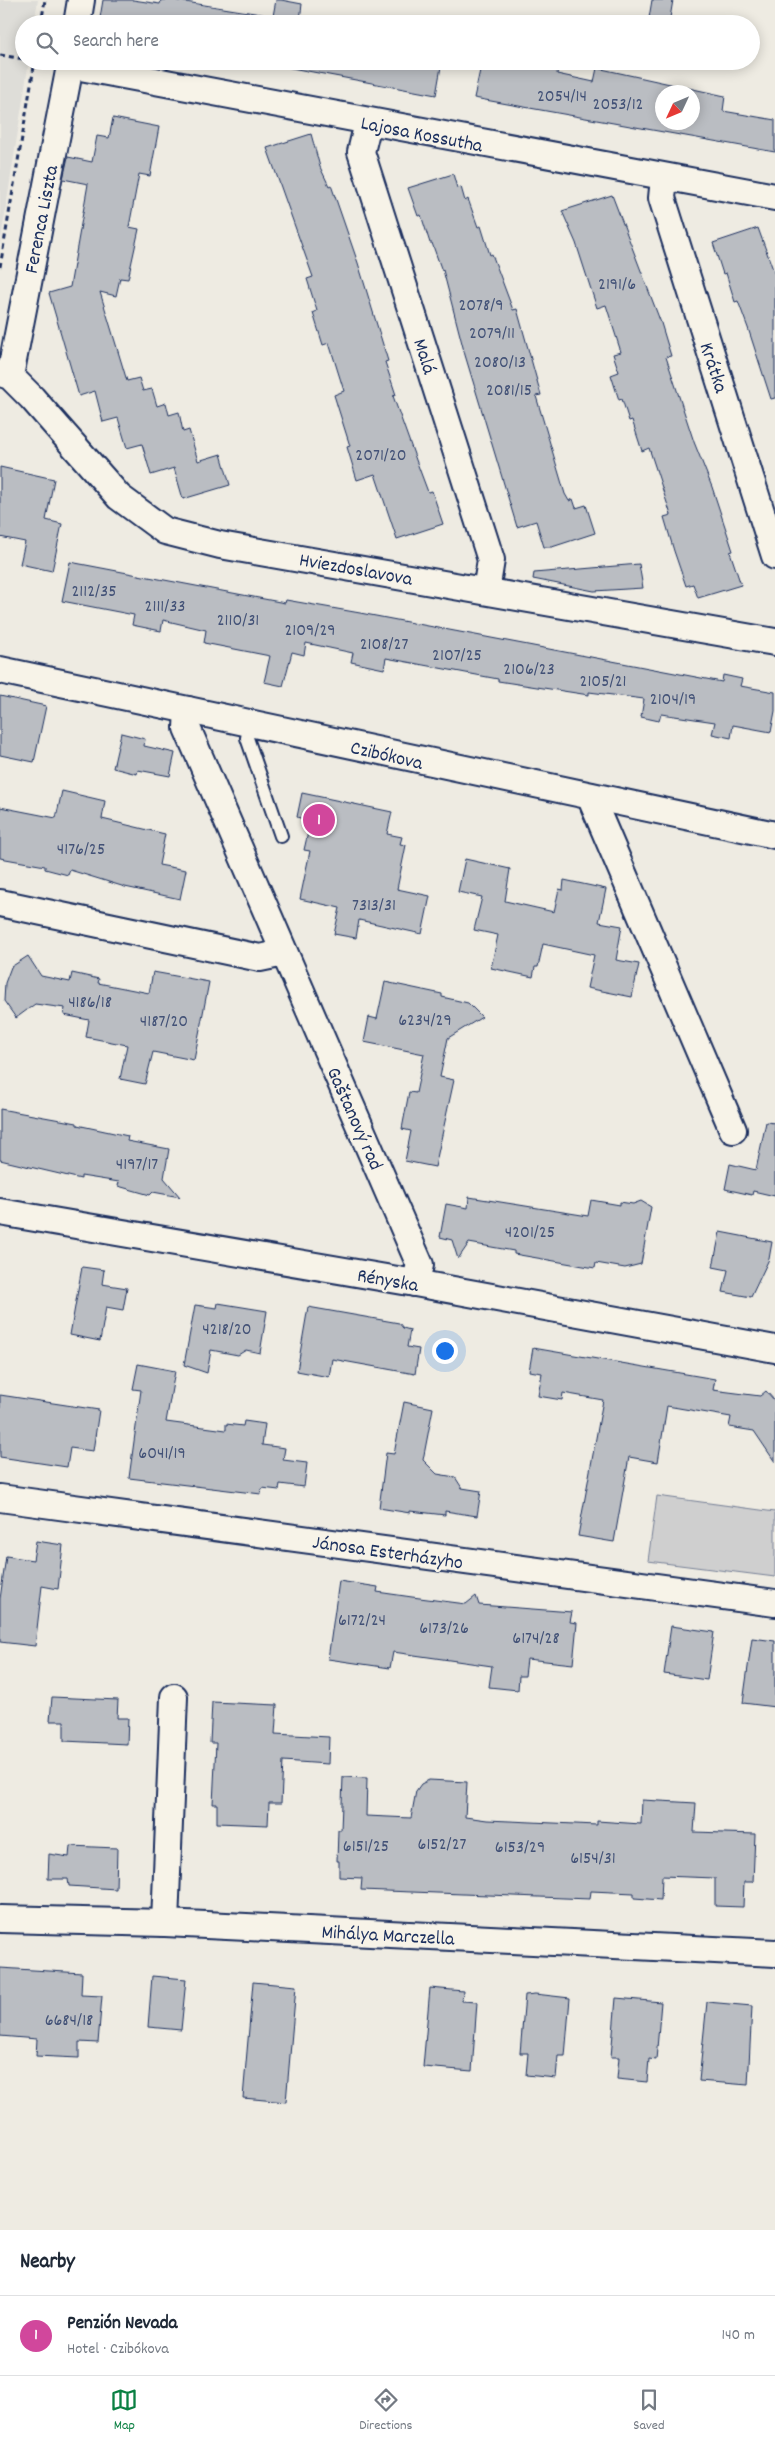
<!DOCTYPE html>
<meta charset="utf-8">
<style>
body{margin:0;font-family:Dekko,sans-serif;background:#f6f6f7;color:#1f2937}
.compass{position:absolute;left:655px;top:85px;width:45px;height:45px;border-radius:50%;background:#fff;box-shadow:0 2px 12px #0003;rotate:226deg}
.you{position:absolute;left:444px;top:1350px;width:18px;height:18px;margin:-12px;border:4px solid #fff;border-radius:50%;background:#1a73e8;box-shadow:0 0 0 8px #1a73e833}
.badge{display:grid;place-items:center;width:32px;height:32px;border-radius:50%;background:#0b8043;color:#fff;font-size:16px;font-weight:700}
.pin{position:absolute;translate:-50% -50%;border:2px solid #fff;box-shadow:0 1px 5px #0006}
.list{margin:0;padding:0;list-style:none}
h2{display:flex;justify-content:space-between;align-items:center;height:65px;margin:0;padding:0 20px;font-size:21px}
h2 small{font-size:16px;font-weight:400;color:#747a83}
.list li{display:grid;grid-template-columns:32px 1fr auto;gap:15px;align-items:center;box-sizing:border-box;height:80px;padding:0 20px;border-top:1px solid #e0e1e3}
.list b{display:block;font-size:19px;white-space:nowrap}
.list p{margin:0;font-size:16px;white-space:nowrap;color:#747a83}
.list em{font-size:16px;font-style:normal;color:#747a83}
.icon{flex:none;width:28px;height:28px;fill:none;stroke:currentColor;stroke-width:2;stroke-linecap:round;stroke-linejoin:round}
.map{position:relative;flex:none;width:775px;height:2230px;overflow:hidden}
.search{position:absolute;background:#fff;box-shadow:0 2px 12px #0003;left:15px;right:15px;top:15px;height:55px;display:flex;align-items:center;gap:12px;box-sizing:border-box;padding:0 18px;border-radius:28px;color:#747a83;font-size:19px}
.sheet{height:145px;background:#fff}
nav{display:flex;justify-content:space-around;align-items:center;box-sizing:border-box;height:70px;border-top:1px solid #e0e1e3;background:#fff;font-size:14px;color:#747a83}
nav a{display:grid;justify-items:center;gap:2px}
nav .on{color:#0b8043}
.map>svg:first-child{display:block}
.built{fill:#deddd8}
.green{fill:#cfcfcf;stroke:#757f96}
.building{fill:#babdc2;stroke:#1b2f5e;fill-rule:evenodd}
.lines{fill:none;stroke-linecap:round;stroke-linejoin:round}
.service-casing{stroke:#1b2f5e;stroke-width:16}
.minor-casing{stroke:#1b2f5e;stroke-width:30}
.path{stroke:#1b2f5e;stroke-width:3;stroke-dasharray:5 4;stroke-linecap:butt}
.service{stroke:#f7f3e8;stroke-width:12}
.minor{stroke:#f7f3e8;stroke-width:26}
.labels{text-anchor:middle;stroke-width:5;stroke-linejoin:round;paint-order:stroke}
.number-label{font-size:18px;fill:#435277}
.street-label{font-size:20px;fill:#1b2f5e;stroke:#f7f3e8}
</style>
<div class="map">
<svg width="775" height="2230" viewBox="0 0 775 2230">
<rect width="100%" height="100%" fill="#eeebe2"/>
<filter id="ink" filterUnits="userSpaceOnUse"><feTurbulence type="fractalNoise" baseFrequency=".02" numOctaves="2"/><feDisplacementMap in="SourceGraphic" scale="10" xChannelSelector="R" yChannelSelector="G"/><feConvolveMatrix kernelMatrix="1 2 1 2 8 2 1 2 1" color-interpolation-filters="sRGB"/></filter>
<g filter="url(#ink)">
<path class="built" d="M 0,0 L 38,0 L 34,24 L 24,24 L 24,61 L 29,61 L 0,245 Z"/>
<path class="green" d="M 657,1496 L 775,1512 L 775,1577 L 648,1561 Z"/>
<g class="building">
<path d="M 103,0 L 133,0 L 160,4 L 161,0 L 173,0 L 273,16 L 276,0 L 281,0 L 302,4 L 300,20 L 302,20 L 301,24 L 99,24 Z"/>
<path d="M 652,0 L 673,0 L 669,24 L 648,24 Z"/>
<path d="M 254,61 L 442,61 L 436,95 Z"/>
<path d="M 482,61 L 559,61 L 557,74 L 594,82 L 597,68 L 725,96 L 723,111 L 775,120 L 775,152 L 474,98 ZM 662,92 L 692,92 L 692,122 L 662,122 Z"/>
<path d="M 113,118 L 159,127 L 150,176 L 139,174 L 129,227 L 139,229 L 128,279 L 120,278 L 116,296 L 100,292 L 127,381 L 139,378 L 143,391 L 152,389 L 157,406 L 166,403 L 169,415 L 179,412 L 183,432 L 189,430 L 198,461 L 221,454 L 230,485 L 183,499 L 174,468 L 151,475 L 142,444 L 127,448 L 118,418 L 103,422 L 95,391 L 79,396 L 49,293 L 70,287 L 88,184 L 63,179 L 68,157 L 92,162 L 97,136 L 109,138 Z"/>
<path d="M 311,134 L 320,167 L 329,186 L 331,185 L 358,263 L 388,361 L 385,362 L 396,395 L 393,396 L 416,460 L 428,492 L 432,491 L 443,524 L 397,539 L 375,474 L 357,480 L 347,447 L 350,446 L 334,395 L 344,391 L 329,343 L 323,345 L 313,313 L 317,311 L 307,279 L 313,277 L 267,148 Z"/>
<path d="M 453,174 L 457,188 L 461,187 L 465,201 L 468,199 L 478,227 L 481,226 L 490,255 L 492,254 L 513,310 L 517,309 L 541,395 L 536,396 L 565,494 L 569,501 L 573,499 L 576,508 L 586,505 L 595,533 L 552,547 L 544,547 L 536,521 L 517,527 L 465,355 L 443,270 L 442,271 L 432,243 L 430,243 L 421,215 L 418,216 L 408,188 Z"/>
<path d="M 612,195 L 661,323 L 671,356 L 666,357 L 694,442 L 712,487 L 733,551 L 730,552 L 741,585 L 698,598 L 693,584 L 686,586 L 674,551 L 664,517 L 671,515 L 649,448 L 642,451 L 632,420 L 629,421 L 622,399 L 619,400 L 611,375 L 619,372 L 613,354 L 621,352 L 606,305 L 597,308 L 576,243 L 562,211 Z"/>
<path d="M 758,228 L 775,275 L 775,398 L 771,399 L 748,328 L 738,301 L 735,302 L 726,273 L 723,274 L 713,243 Z"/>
<path d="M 0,467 L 54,479 L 46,520 L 62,524 L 52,571 L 20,564 L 25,542 L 0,537 Z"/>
<path d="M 70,562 L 285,603 L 286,600 L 360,613 L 722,682 L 723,675 L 742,679 L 740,686 L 775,692 L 775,711 L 771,732 L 733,725 L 731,738 L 712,734 L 715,722 L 661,714 L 659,721 L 641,717 L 644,699 L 589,692 L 589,695 L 498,681 L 498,679 L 386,658 L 384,669 L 351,662 L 353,653 L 306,643 L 304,655 L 292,652 L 283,686 L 264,682 L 270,656 L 204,643 L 206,630 L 163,620 L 161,631 L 132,625 L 134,615 L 62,601 Z"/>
<path d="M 639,564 L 643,588 L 594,591 L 533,579 L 534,573 Z"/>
<path d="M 0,696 L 46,706 L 34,762 L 0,755 Z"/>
<path d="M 121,733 L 145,739 L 144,746 L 175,753 L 170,776 L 138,770 L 137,774 L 113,768 Z"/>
<path d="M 62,791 L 105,801 L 102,819 L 165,834 L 159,865 L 186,870 L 180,899 L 125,887 L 70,870 L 68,875 L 45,869 L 45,866 L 0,858 L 0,807 L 56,818 Z"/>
<path d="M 302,793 L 392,812 L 387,834 L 402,837 L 400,844 L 406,845 L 397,889 L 430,896 L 422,934 L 359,920 L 356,938 L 334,934 L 340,908 L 300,899 L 310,851 L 304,850 L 309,828 L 302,826 L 303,819 L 297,817 Z"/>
<path d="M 465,859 L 510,869 L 505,901 L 554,912 L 559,889 L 563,890 L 564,880 L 606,889 L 599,922 L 622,926 L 616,960 L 639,964 L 632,997 L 587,988 L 594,955 L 543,944 L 538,967 L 535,967 L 533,977 L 491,968 L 498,935 L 474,930 L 482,897 L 458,892 Z"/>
<path d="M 28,956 L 41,976 L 70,982 L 72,973 L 99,979 L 98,983 L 149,993 L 153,972 L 209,982 L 194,1060 L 153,1052 L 145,1084 L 120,1079 L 127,1045 L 86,1037 L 89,1020 L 64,1015 L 65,1008 L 35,1004 L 16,1018 L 4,1001 L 5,983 L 11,967 Z"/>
<path d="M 385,982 L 442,994 L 442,997 L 468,1003 L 482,1017 L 448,1038 L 440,1077 L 454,1080 L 435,1167 L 405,1161 L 411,1131 L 402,1129 L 409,1092 L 416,1093 L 424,1054 L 364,1042 L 369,1017 L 377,1019 Z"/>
<path d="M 0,1109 L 77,1123 L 77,1125 L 128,1136 L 127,1141 L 169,1149 L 164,1178 L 180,1197 L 153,1192 L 150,1195 L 118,1186 L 119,1182 L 81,1176 L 81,1179 L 0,1160 Z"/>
<path d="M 766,1122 L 775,1123 L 775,1196 L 753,1191 L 752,1195 L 725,1189 L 730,1164 L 756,1170 Z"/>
<path d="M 469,1197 L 588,1216 L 591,1200 L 620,1205 L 620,1202 L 633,1204 L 641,1201 L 651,1207 L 641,1264 L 625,1268 L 596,1263 L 595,1268 L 514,1254 L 514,1251 L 469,1243 L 458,1259 L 452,1240 L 440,1237 L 446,1204 L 468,1208 Z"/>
<path d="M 720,1232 L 772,1242 L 769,1259 L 751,1297 L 723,1292 L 728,1270 L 713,1267 Z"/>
<path d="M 82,1267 L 104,1270 L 102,1284 L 127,1288 L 123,1310 L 106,1307 L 100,1341 L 70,1335 Z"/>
<path d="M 218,1303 L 267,1311 L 260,1353 L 246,1350 L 238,1355 L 211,1350 L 207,1373 L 184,1365 L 195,1305 L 217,1308 Z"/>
<path d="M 308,1307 L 399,1323 L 403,1328 L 410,1330 L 407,1347 L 419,1349 L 415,1374 L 332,1359 L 329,1377 L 297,1371 Z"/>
<path d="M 533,1348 L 715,1379 L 713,1390 L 760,1396 L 766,1391 L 775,1401 L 775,1462 L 754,1431 L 729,1427 L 731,1417 L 667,1406 L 658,1462 L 629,1457 L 614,1542 L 578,1536 L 603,1400 L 563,1393 L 562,1400 L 538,1396 L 542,1373 L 529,1371 Z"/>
<path d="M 138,1364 L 175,1371 L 166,1422 L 226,1430 L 226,1424 L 243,1426 L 244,1421 L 265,1424 L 262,1445 L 285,1448 L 283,1460 L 307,1463 L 304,1487 L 280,1484 L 279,1490 L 262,1488 L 261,1494 L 129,1478 L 141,1390 L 133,1389 Z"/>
<path d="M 0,1395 L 99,1410 L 93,1451 L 70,1448 L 67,1467 L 0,1457 Z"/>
<path d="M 404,1402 L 433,1408 L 423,1460 L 437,1474 L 455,1477 L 462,1488 L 481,1491 L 477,1516 L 445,1511 L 445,1515 L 410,1511 L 410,1513 L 379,1508 L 386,1453 L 394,1454 Z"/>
<path d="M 36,1541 L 63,1545 L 58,1589 L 42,1586 L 35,1646 L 0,1642 L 0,1599 L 6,1556 L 33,1560 Z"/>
<path d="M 339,1581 L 378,1587 L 377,1592 L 412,1597 L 466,1604 L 476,1596 L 479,1605 L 572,1612 L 570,1622 L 577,1623 L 573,1664 L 527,1659 L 525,1676 L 519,1676 L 518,1690 L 489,1687 L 492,1666 L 393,1652 L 390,1668 L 328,1659 Z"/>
<path d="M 671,1626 L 714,1632 L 707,1680 L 664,1674 Z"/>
<path d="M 752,1638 L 775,1641 L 775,1707 L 743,1703 Z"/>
<path d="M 52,1697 L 118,1700 L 117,1718 L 128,1718 L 127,1744 L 64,1741 L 64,1721 L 50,1721 Z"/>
<path d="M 212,1702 L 277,1705 L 275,1734 L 329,1737 L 328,1764 L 283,1761 L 281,1803 L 269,1803 L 268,1825 L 217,1823 L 217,1804 L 213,1804 L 216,1743 L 210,1743 Z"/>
<path d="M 343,1777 L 367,1778 L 366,1816 L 411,1818 L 416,1791 L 421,1784 L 429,1780 L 467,1782 L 465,1817 L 487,1820 L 597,1825 L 597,1821 L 641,1824 L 642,1800 L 696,1803 L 694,1832 L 755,1834 L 753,1882 L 744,1882 L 743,1907 L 715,1906 L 715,1878 L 662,1876 L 661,1900 L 634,1898 L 634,1893 L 591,1891 L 590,1899 L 361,1890 L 362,1878 L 339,1877 L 339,1861 L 337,1861 L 338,1830 L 341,1830 Z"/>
<path d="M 70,1846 L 117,1848 L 116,1889 L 69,1886 L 68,1879 L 48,1879 L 49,1854 L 69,1857 Z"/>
<path d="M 0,1968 L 82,1973 L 81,1995 L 102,1996 L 98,2043 L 79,2042 L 79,2058 L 36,2056 L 37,2039 L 0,2036 Z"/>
<path d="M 152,1976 L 186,1979 L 181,2030 L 148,2027 Z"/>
<path d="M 253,1982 L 296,1986 L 286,2102 L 243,2098 Z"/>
<path d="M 430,1988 L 463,1991 L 462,2001 L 477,2002 L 472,2071 L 423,2067 Z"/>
<path d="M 535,1994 L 570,1998 L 565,2056 L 558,2056 L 556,2078 L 526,2075 L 528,2053 L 520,2053 L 525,1995 Z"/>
<path d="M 616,1998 L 661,2002 L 656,2060 L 649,2059 L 647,2082 L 617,2079 L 619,2057 L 611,2057 Z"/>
<path d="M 707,2002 L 752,2006 L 748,2085 L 699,2081 Z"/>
</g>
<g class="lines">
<defs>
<path id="service" d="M 250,722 L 247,738 L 281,836"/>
<g id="minor">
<path d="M 77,24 L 81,0"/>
<path d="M 70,65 L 775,197"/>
<path d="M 368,123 L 361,152 L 491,560 L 486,591"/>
<path d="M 664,178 L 662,198 L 775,556"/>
<path d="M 0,373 L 10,376 L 32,398 L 119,497 L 165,531 L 220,545 L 775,642"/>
<path d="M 10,376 L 71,61"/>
<path d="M 0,670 C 258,725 516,781 775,835"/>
<path d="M 188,710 L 187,728 L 420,1265 L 415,1283"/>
<path d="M 590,796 L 733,1130"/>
<path d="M 0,903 L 260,958 L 284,953"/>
<path d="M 0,1212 L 415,1283 L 775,1349"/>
<path d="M 0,1498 L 775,1603"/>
<path d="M 0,1919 L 165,1923 L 775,1953"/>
<path d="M 165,1923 L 174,1697"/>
</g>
</defs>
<use href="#service" class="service-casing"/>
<use href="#minor" class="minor-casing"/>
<g class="path">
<path d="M 41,24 L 45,0"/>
<path d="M 0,55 L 24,59"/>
<path d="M 0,267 L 35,61"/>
</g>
<use href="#service" class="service"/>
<use href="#minor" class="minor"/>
</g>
</g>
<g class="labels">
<g class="number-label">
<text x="562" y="101">2054/14</text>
<text x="618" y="109">2053/12</text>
<text x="617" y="289">2191/6</text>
<text x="481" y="310">2078/9</text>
<text x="492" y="338">2079/11</text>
<text x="500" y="367">2080/13</text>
<text x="509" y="395">2081/15</text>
<text x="381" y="460">2071/20</text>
<text x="94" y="596">2112/35</text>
<text x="165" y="611">2111/33</text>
<text x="238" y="625">2110/31</text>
<text x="310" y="635">2109/29</text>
<text x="384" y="649">2108/27</text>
<text x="457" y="660">2107/25</text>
<text x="529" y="674">2106/23</text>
<text x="603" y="686">2105/21</text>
<text x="673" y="704">2104/19</text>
<text x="81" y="854">4176/25</text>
<text x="374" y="910">7313/31</text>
<text x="90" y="1007">4186/18</text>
<text x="425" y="1025">6234/29</text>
<text x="164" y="1026">4187/20</text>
<text x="137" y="1169">4197/17</text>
<text x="530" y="1237">4201/25</text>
<text x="227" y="1334">4218/20</text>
<text x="162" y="1458">6041/19</text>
<text x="362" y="1625">6172/24</text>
<text x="444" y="1633">6173/26</text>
<text x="536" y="1643">6174/28</text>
<text x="442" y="1849">6152/27</text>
<text x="366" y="1851">6151/25</text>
<text x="520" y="1852">6153/29</text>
<text x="593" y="1863">6154/31</text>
<text x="69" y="2025">6684/18</text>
</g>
<g class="street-label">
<text transform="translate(422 133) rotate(11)" y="7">Lajosa Kossutha</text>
<text transform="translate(40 219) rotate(-79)" y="7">Ferenca Liszta</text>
<text transform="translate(426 356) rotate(72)" y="7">Malá</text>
<text transform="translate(715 367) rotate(72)" y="7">Krátka</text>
<text transform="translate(356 568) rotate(10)" y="7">Hviezdoslavova</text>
<text transform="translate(387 754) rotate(13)" y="7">Czibókova</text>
<text transform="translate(356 1118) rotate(66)" y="7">Gaštanový rad</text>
<text transform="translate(388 1279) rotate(10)" y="7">Rényska</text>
<text transform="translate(388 1551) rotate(8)" y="7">Jánosa Esterházyho</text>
<text transform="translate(388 1934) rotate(3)" y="7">Mihálya Marczella</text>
</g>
</g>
</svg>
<svg class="compass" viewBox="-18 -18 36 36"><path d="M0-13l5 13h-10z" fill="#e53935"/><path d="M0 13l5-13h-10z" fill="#747a83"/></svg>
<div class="you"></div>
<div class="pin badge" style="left:319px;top:820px;background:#d1479c">1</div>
<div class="search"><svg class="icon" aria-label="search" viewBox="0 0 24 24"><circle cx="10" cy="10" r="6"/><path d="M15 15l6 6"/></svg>Search here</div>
</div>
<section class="sheet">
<h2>Nearby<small></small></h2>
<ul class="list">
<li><span class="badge" style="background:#d1479c">1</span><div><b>Penzión Nevada</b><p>Hotel · Czibókova</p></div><em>140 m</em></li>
</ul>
</section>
<nav>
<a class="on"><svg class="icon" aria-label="map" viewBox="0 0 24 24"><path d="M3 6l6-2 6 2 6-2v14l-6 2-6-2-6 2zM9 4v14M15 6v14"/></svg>Map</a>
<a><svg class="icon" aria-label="directions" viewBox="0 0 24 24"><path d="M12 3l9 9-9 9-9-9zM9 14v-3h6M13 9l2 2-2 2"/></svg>Directions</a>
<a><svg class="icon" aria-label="saved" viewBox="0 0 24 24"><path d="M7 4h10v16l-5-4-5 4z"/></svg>Saved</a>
</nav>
